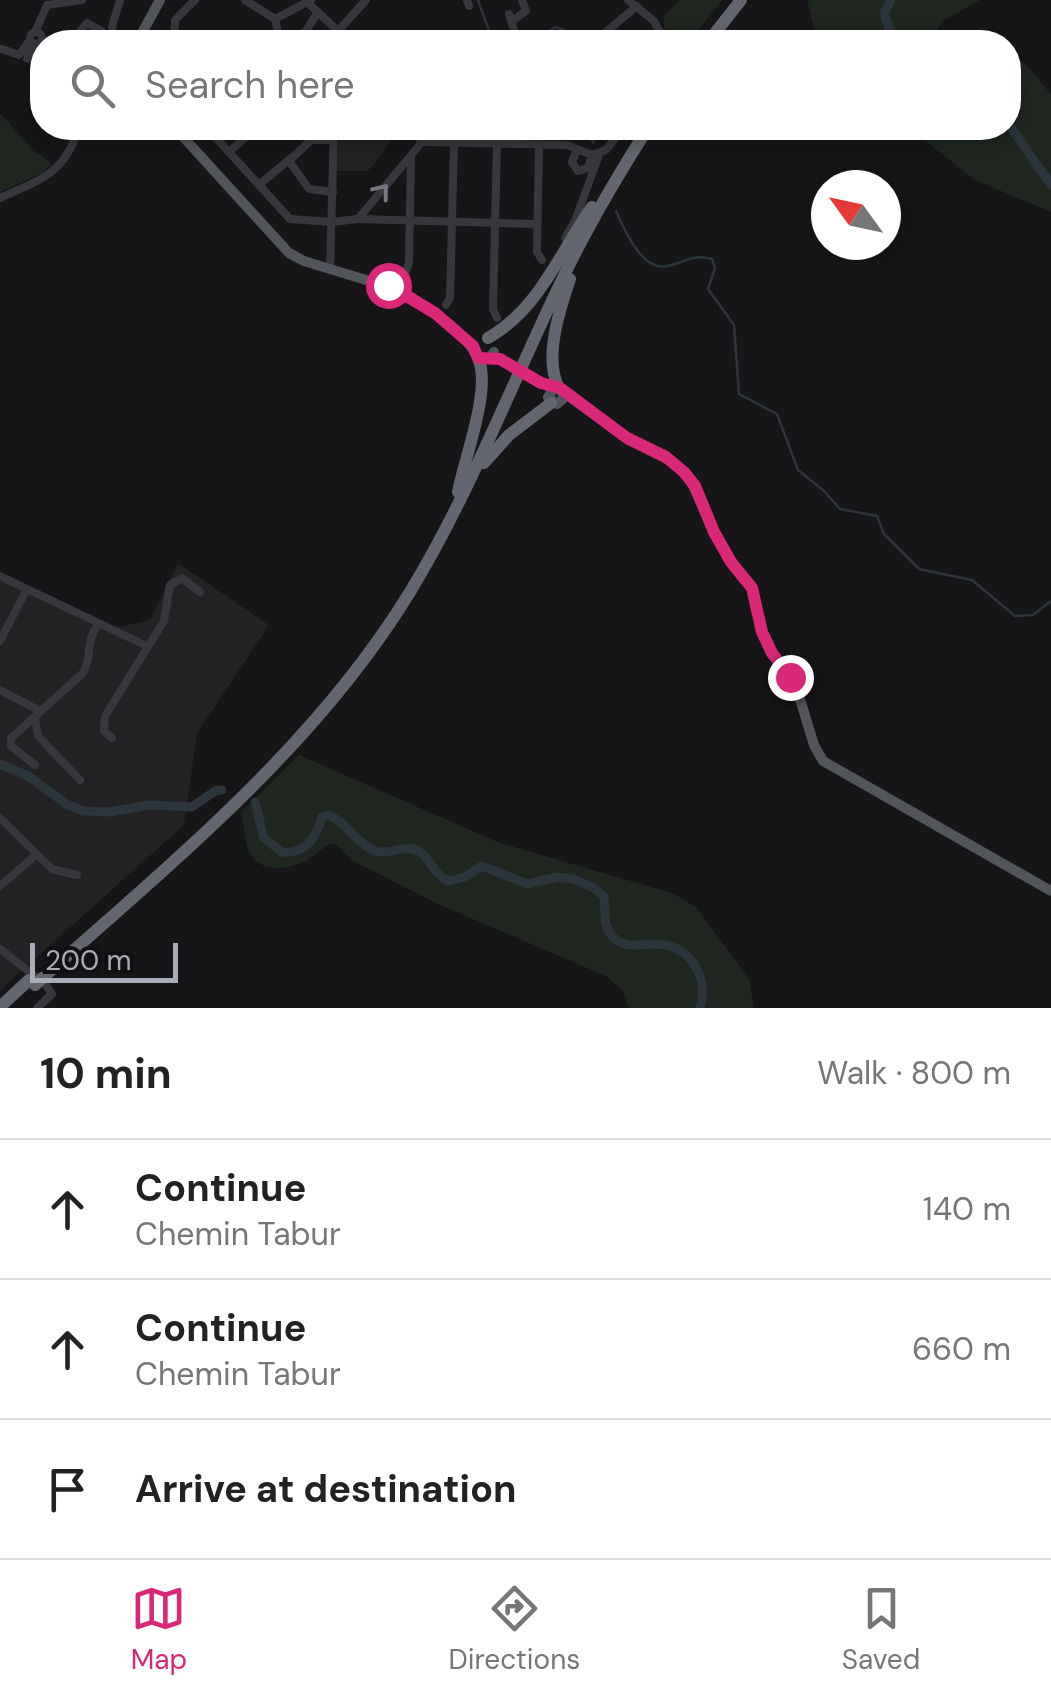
<!DOCTYPE html>
<meta charset="utf-8">
<style>
body{margin:0;font-family:"DM Sans",sans-serif;background:#f2f2f2;color:#222}
.compass{position:absolute;left:811px;top:170px;width:90px;height:90px;border-radius:50%;background:#fff;box-shadow:0 5px 15px #0003;rotate:303deg}
.scale{position:absolute;left:30px;bottom:25px;width:148px;box-sizing:border-box;padding-left:10px;border:5px solid #a8adb8;border-top:0;font-size:28px;line-height:35px;white-space:nowrap;color:#a8adb8;-webkit-text-stroke:8px #111113;paint-order:stroke}
.stop{position:absolute;width:30px;height:30px;margin:-22px;border:8px solid #db2777;border-radius:50%;background:#fff}
.stop.end{background:#db2777;border-color:#fff;box-shadow:0 2px 10px #0008}
.list{margin:0;padding:0;list-style:none}
h2{display:flex;justify-content:space-between;align-items:center;height:130px;margin:0;padding:0 40px;font-size:42px}
h2 small{font-size:32px;font-weight:400;color:#767676}
.list li{display:grid;grid-template-columns:65px 1fr auto;gap:30px;align-items:center;box-sizing:border-box;height:140px;padding:0 40px;border-top:2px solid #e0e0e0}
.list b{display:block;font-size:38px;white-space:nowrap}
.list p{margin:0;font-size:32px;white-space:nowrap;color:#767676}
.list em{font-size:32px;font-style:normal;color:#767676}
.icon{flex:none;width:55px;height:55px;fill:none;stroke:currentColor;stroke-width:2;stroke-linecap:round;stroke-linejoin:round}
.map{position:relative;flex:none;width:1051px;height:1008px;overflow:hidden}
.search{position:absolute;background:#fff;box-shadow:0 5px 15px #0003;left:30px;right:30px;top:30px;height:110px;display:flex;align-items:center;gap:25px;box-sizing:border-box;padding:0 35px;border-radius:40px;color:#767676;font-size:38px}
.sheet{height:550px;background:#fff}
nav{display:flex;justify-content:space-around;align-items:center;box-sizing:border-box;height:140px;border-top:2px solid #e0e0e0;background:#fff;font-size:28px;color:#767676}
nav a{display:grid;justify-items:center;gap:5px}
nav .on{color:#db2777}
.map>svg:first-child{display:block}
.built{fill:#222225}
.green{fill:#1e261f}
.lines{fill:none;stroke-linecap:round;stroke-linejoin:round}
.stream{stroke:#2c353c;stroke-width:2.5}
.river{stroke:#2c353c;stroke-width:9}
.minor{stroke:#37383d;stroke-width:8}
.major{stroke:#53555c;stroke-width:10}
.highway{stroke:#63666e;stroke-width:12}
.major-bridge{stroke:#53555c;stroke-width:10}
.highway-bridge{stroke:#63666e;stroke-width:12}
.oneway{stroke:#757881}
.route{stroke:#db2777;stroke-width:12}
</style>
<div class="map">
<svg width="1051" height="1008" viewBox="0 0 1051 1008">
<rect width="100%" height="100%" fill="#161618"/>
<g class="built">
<path d="M 339,128 L 383,128 L 392,140 L 368,171 L 337,171 Z"/>
<path d="M 178,563 L 269,625 L 197,733 L 184,825 L 0,990 L 0,576 L 115,628 L 150,620 Z"/>
</g>
<g class="green">
<path d="M 679,0 L 722,0 L 691,39 L 664,28 L 664,17 Z"/>
<path d="M 807,0 L 980,0 L 943,21 L 935,34 L 961,42 L 818,42 Z"/>
<path d="M 1009,57 L 1024,62 L 1051,94 L 1051,212 L 975,180 L 909,128 L 1008,128 Z"/>
<path d="M 0,113 L 33,150 L 52,164 L 42,173 L 0,192 Z"/>
<path d="M 299,755 L 500,843 L 672,893 L 696,907 L 749,979 L 754,1008 L 629,1008 L 622,990 L 606,976 L 438,904 L 353,861 L 334,843 C 323,846 317,854 307,860 C 291,870 258,873 249,852 C 244,841 244,825 241,812 Z"/>
</g>
<g class="lines">
<g class="stream">
<path d="M 478,0 L 493,42"/>
<path d="M 544,42 L 547,33 L 555,27 L 564,30 L 572,42"/>
<path d="M 582,128 L 594,143"/>
<path d="M 616,211 C 624,229 642,272 667,266 C 685,263 693,253 712,259 L 715,268 L 708,289 L 734,325 L 739,394 L 777,414 L 798,470 L 824,491 L 840,509 L 877,516 L 884,534 L 919,569 L 972,580 L 1015,616 L 1033,615 L 1051,601"/>
</g>
<g class="river">
<path d="M 891,0 L 884,13 L 894,42"/>
<path d="M 1008,123 L 1051,185"/>
<path d="M 0,764 L 28,776 L 68,805 L 84,811 L 109,812 L 150,805 L 192,807 L 215,791 L 222,790"/>
<path d="M 255,802 L 264,838 L 282,852 C 306,854 316,838 322,817 L 328,815 C 347,822 355,842 373,850 C 389,857 406,842 420,852 C 432,861 434,875 449,881 L 465,877 L 482,866 L 527,884 L 558,877 L 574,879 L 594,888 L 604,897 C 606,911 602,924 612,936 C 628,953 646,940 666,945 C 694,951 709,982 700,1008"/>
</g>
<g class="minor">
<path d="M 245,0 L 275,19 L 311,0"/>
<path d="M 305,0 L 338,31"/>
<path d="M 467,0 L 469,6"/>
<path d="M 628,0 L 654,21 L 665,42"/>
<path d="M 509,14 L 516,36"/>
<path d="M 275,19 L 278,32 L 287,42"/>
<path d="M 512,21 L 526,11 L 522,0"/>
<circle cx="36" cy="38" r="6"/>
<path d="M 35,32 L 47,5 L 82,0"/>
<path d="M 366,37 L 369,42"/>
<path d="M 600,37 L 637,6"/>
<path d="M 665,39 L 676,37 L 686,42"/>
<path d="M 71,42 L 87,23 L 103,32 L 105,42"/>
<path d="M 114,42 L 112,27 L 120,0"/>
<path d="M 174,42 L 175,20 L 195,0"/>
<path d="M 215,42 L 224,36"/>
<path d="M 291,42 L 306,31 L 318,12"/>
<path d="M 337,42 L 338,31 L 366,0"/>
<path d="M 645,42 L 662,33"/>
<path d="M 42,47 L 36,60 L 42,80"/>
<path d="M 2,49 L 19,55 L 30,40"/>
<path d="M 27,59 L 34,44"/>
<path d="M 207,128 L 290,219 L 332,222 L 358,219 L 422,142"/>
<path d="M 411,128 L 422,142"/>
<path d="M 422,142 L 567,145 L 592,155 L 606,150 L 623,128"/>
<path d="M 497,143 L 493,309 L 497,318"/>
<path d="M 539,144 L 537,252 L 542,260"/>
<path d="M 577,150 L 572,162 L 578,171 L 588,168 L 592,155"/>
<path d="M 230,151 L 247,136"/>
<path d="M 260,184 L 291,158"/>
<path d="M 333,192 L 309,189 L 289,161 L 311,140 L 334,140"/>
<path d="M 0,198 C 42,179 64,174 79,128"/>
<path d="M 358,219 L 537,224"/>
<path d="M 565,238 L 575,221 L 599,155"/>
<path d="M 330,269 L 334,128"/>
<path d="M 406,271 L 409,263 L 411,156"/>
<path d="M 446,305 L 450,298 L 454,143"/>
<path d="M 0,576 L 147,646"/>
<path d="M 0,641 L 27,589"/>
<path d="M 0,690 L 40,711"/>
<path d="M 35,718 L 38,736 L 80,780"/>
<path d="M 112,738 L 104,731 L 105,716 L 164,621 L 170,585 L 182,578 L 200,592"/>
<path d="M 35,765 L 11,746 L 11,738 L 83,673 C 93,656 85,641 98,625"/>
<path d="M 0,818 L 52,869 L 77,875"/>
<path d="M 0,886 L 36,855"/>
<path d="M 0,949 L 46,985 L 52,994 L 37,1008"/>
</g>
<g class="major">
<path d="M 137,42 L 160,0"/>
<path d="M 175,128 L 289,253 L 304,261 L 402,291 L 435,313 L 465,338 L 478,358 L 489,359 L 494,352"/>
<path d="M 534,379 L 562,391 L 563,399 L 557,404 L 548,397 L 554,388"/>
<path d="M 563,392 L 627,438 L 673,462 L 689,477 L 714,532 L 731,562 L 752,588 L 762,632 L 772,653 L 796,686 L 814,745 L 823,761 L 1051,891"/>
</g>
<g class="highway">
<path d="M 708,42 L 741,0"/>
<path d="M 488,338 C 539,309 559,254 592,207"/>
<path d="M 559,388 C 543,358 560,309 570,279"/>
<path d="M 484,463 L 509,435 L 551,403"/>
<path d="M 458,492 C 464,459 492,389 478,358"/>
<path d="M 47,974 C 178,857 317,744 410,592 C 469,495 510,388 559,286 C 585,231 616,178 648,128"/>
<path d="M 0,1007 L 29,980"/>
</g>
<path class="major-bridge" d="M 500,359 L 534,379"/>
<path class="highway-bridge" d="M 35,985 L 47,974"/>
</g>
<defs><path id="oneway-chevron" d="M-2-3.5L2.5 0L-2 3.5" fill="none" stroke-width="1.6" stroke-linecap="round" stroke-linejoin="round" transform="scale(2.5)"/></defs>
<use class="oneway" href="#oneway-chevron" transform="translate(382 191) rotate(-51)"/>
<g class="lines">
<path class="route" d="M 388,285 L 435,313 L 473,346 L 478,358 L 500,359 L 541,383 L 560,388 L 627,438 L 666,457 L 684,472 L 695,486 L 714,532 L 731,562 L 752,588 L 762,632 L 772,653 L 790,677"/>
</g>
</svg>
<svg class="compass" viewBox="-18 -18 36 36"><path d="M0-13l5 13h-10z" fill="#e53935"/><path d="M0 13l5-13h-10z" fill="#767676"/></svg>
<div class="scale">200 m</div>
<div class="stop" style="left:388px;top:285px"></div>
<div class="stop end" style="left:790px;top:677px"></div>
<div class="search"><svg class="icon" aria-label="search" viewBox="0 0 24 24"><circle cx="10" cy="10" r="6"/><path d="M15 15l6 6"/></svg>Search here</div>
</div>
<section class="sheet">
<h2>10 min<small>Walk · 800 m</small></h2>
<ul class="list">
<li><svg class="icon" aria-label="ahead" viewBox="0 0 24 24"><path d="M12 20V5M6 11l6-6 6 6"/></svg><div><b>Continue</b><p>Chemin Tabur</p></div><em>140 m</em></li>
<li><svg class="icon" aria-label="ahead" viewBox="0 0 24 24"><path d="M12 20V5M6 11l6-6 6 6"/></svg><div><b>Continue</b><p>Chemin Tabur</p></div><em>660 m</em></li>
<li><svg class="icon" aria-label="arrive" viewBox="0 0 24 24"><path d="M6 21V4h12l-3 4 3 4H6"/></svg><div><b>Arrive at destination</b></div></li>
</ul>
</section>
<nav>
<a class="on"><svg class="icon" aria-label="map" viewBox="0 0 24 24"><path d="M3 6l6-2 6 2 6-2v14l-6 2-6-2-6 2zM9 4v14M15 6v14"/></svg>Map</a>
<a><svg class="icon" aria-label="directions" viewBox="0 0 24 24"><path d="M12 3l9 9-9 9-9-9zM9 14v-3h6M13 9l2 2-2 2"/></svg>Directions</a>
<a><svg class="icon" aria-label="saved" viewBox="0 0 24 24"><path d="M7 4h10v16l-5-4-5 4z"/></svg>Saved</a>
</nav>
